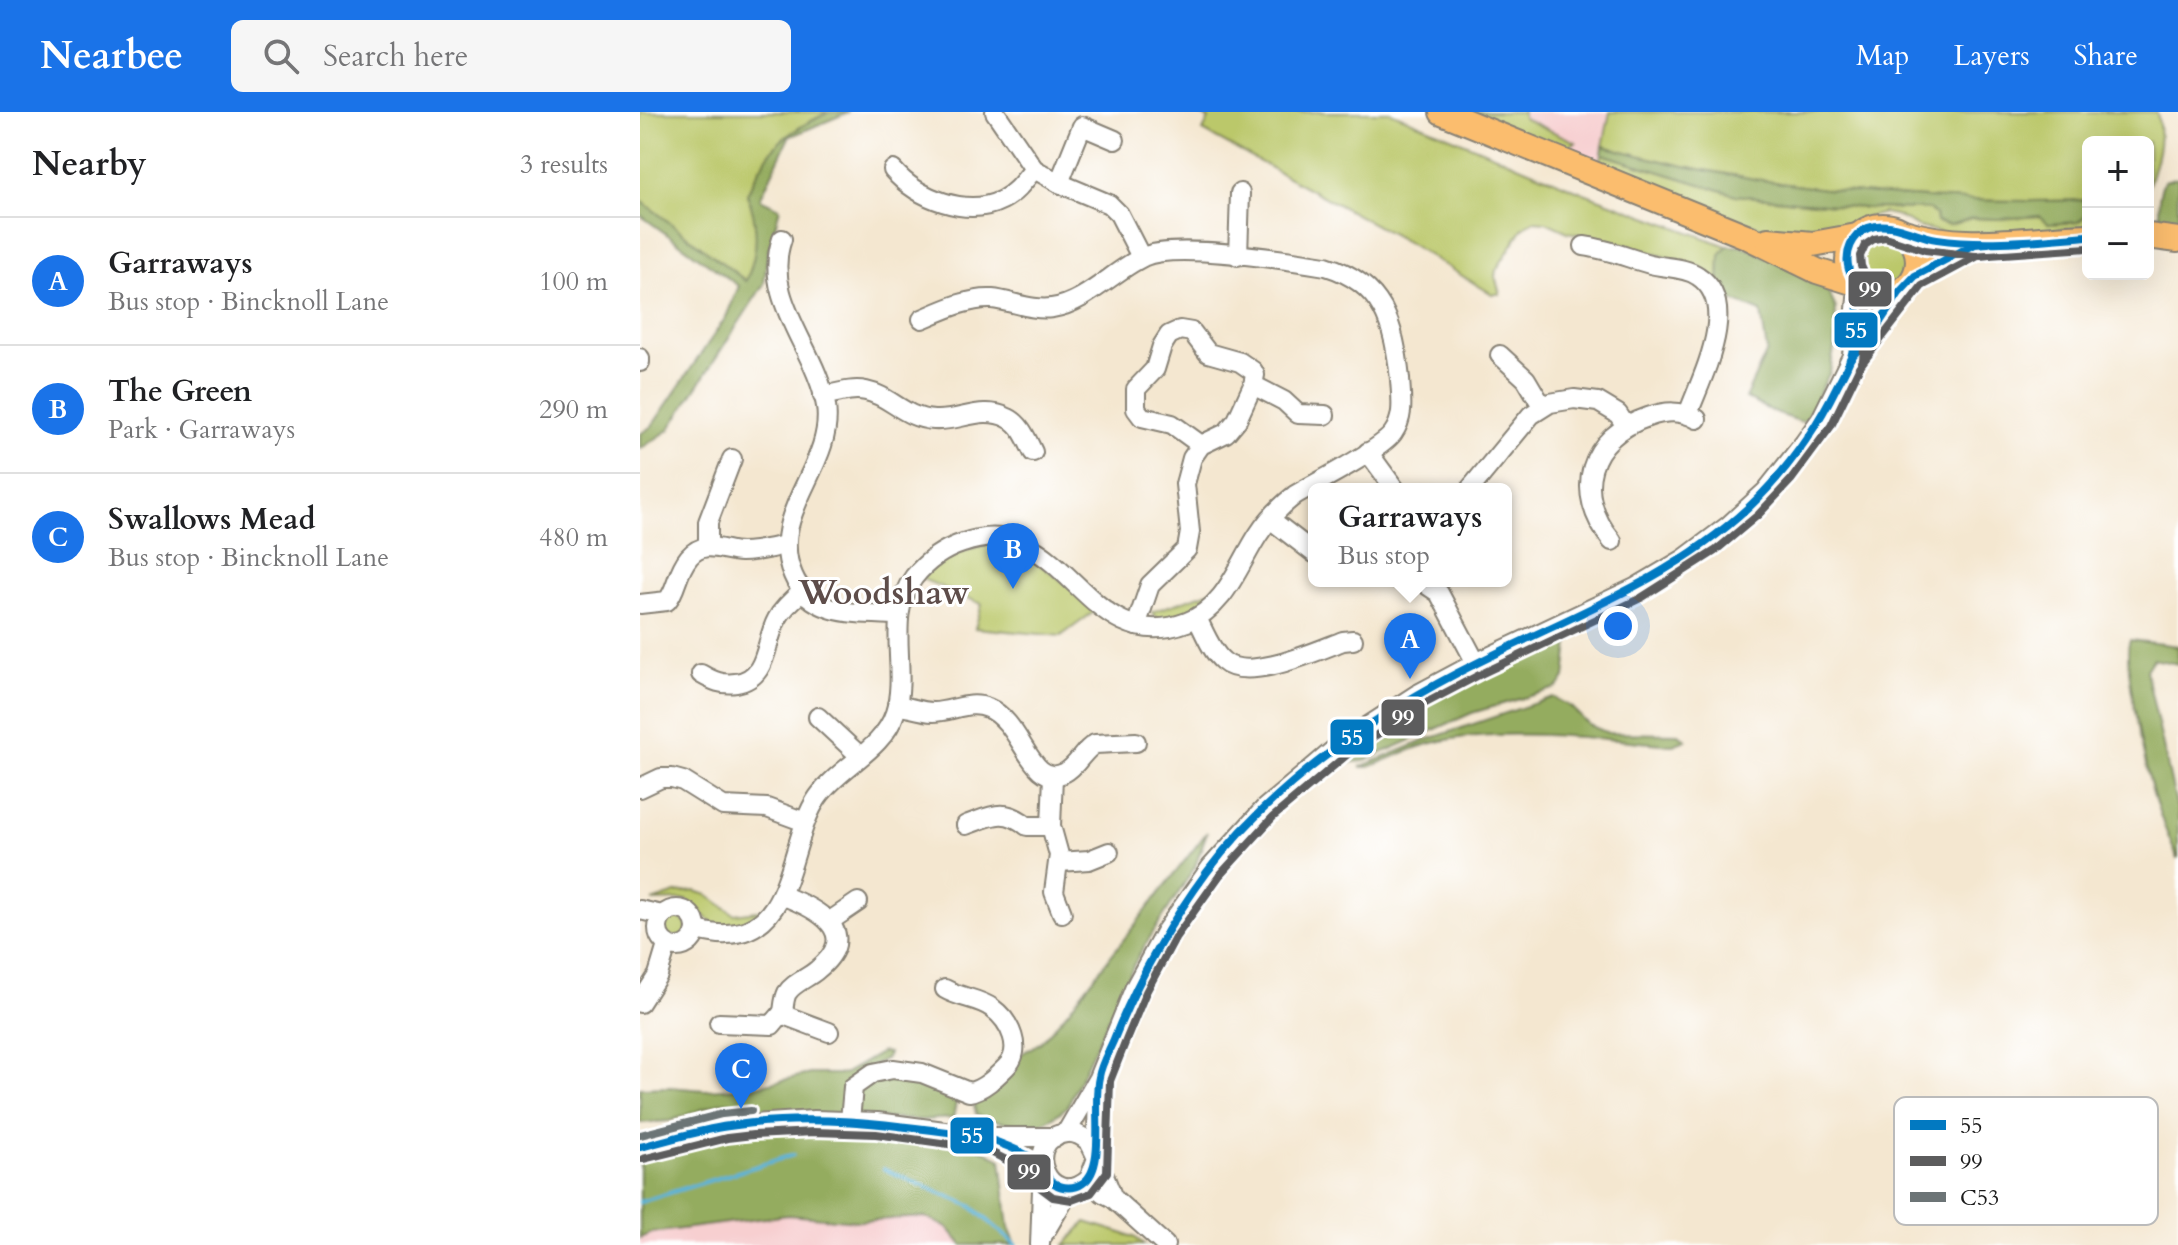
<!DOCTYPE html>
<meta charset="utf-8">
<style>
body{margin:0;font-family:Cardo,serif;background:#f6f6f6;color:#202124}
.controls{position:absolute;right:24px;top:24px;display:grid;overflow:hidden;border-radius:12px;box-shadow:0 8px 32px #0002}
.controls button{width:72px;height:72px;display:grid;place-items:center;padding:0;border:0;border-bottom:2px solid #e0e0e0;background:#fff;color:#202124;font:40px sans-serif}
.you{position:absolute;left:978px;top:514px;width:28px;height:28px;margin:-20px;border:6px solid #fff;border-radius:50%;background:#1a73e8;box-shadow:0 0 0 12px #1a73e833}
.badge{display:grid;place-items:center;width:52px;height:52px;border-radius:50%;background:#1a73e8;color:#fff;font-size:26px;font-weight:700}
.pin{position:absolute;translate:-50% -66px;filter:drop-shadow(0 2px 4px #0008)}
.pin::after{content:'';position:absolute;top:42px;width:28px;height:24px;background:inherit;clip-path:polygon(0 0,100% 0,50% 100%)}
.popup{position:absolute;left:668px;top:371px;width:204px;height:104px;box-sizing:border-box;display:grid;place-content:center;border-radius:12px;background:#fff;filter:drop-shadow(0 2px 6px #0005);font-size:26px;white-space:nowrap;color:#757577}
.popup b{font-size:30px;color:#202124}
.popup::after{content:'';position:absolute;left:50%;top:100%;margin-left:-16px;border:16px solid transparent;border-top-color:#fff}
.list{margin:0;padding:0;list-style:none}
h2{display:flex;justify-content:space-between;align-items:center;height:104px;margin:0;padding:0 32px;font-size:34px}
h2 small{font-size:26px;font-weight:400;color:#757577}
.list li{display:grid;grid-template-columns:52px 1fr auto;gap:24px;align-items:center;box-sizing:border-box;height:128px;padding:0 32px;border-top:2px solid #e0e0e0}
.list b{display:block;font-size:30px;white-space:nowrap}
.list p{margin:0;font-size:26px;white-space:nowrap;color:#757577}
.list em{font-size:26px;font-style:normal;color:#757577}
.icon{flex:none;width:44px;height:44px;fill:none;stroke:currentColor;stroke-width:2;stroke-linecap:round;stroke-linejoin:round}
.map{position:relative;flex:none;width:1538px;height:1133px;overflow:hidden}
header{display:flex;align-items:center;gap:48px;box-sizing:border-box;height:112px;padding:0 40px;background:#1a73e8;color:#fff}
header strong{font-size:38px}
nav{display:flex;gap:44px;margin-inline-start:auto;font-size:28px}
.search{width:560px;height:72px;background:#f6f6f6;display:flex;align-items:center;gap:20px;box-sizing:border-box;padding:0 28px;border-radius:12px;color:#757577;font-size:30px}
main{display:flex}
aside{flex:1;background:#fff}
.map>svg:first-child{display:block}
.built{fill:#f7cfd0}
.green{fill:#bbc86a;stroke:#6c7243;stroke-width:2}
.forest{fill:#94ac5e;stroke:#58643d;stroke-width:2}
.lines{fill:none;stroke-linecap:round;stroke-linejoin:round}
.stream{stroke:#5cb4d9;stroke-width:4}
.minor-casing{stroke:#888276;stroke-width:22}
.major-casing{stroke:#888276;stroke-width:28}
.minor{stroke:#fff;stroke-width:18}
.major{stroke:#fbbd6e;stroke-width:24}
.bus-1-casing{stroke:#fff;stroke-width:14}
.bus-2-casing{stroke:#fff;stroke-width:14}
.bus-3-casing{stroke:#fff;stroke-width:14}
.bus-1{stroke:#0279c1;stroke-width:8}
.bus-2{stroke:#5c5c5d;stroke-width:8}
.bus-3{stroke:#6c7476;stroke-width:8}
.labels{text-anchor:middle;stroke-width:6;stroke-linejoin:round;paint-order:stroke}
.quarter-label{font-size:34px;font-weight:bold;fill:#5e4d4a;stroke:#fff}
.key{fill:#fff;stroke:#bbb;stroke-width:2}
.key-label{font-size:22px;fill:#1c1c1c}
.line-badge{stroke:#fff;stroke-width:3}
.badge-label{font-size:22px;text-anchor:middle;font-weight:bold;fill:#fff}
</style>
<header>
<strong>Nearbee</strong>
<div class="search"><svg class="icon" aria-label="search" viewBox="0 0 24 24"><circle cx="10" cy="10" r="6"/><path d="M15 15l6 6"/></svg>Search here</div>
<nav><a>Map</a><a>Layers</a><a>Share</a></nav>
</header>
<main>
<aside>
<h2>Nearby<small>3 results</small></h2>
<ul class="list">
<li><span class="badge">A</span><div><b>Garraways</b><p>Bus stop · Bincknoll Lane</p></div><em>100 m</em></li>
<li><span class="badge">B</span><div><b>The Green</b><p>Park · Garraways</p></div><em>290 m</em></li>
<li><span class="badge">C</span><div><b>Swallows Mead</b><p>Bus stop · Bincknoll Lane</p></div><em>480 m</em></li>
</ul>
</aside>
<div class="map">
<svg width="1538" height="1133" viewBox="0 0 1538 1133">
<rect width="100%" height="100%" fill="#fff"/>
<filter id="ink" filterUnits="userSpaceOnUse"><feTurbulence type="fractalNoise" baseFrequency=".0125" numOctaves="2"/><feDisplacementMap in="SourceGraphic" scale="16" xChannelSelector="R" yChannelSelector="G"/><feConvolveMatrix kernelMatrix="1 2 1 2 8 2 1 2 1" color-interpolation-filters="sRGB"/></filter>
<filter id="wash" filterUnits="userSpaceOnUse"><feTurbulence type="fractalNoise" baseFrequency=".006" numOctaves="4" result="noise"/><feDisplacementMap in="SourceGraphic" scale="32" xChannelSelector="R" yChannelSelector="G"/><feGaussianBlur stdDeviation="1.8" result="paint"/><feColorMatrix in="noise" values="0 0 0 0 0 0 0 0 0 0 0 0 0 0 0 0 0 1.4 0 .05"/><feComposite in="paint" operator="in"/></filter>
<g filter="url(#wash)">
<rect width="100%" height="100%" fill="#f4e7d0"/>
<g class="built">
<path d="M 825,0 L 970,0 L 959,53 Z"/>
<path d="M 148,1103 L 218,1109 L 285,1105 L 308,1116 L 322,1133 L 0,1133 L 0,1126 L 11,1121 Z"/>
</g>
<g class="green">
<path d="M 0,0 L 189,0 C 139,25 131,32 107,82 C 120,112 119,140 106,169 L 0,88 Z"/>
<path d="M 554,0 L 751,0 L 944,81 L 1087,134 L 1080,143 L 1079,170 L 1062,156 L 980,131 L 928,120 L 906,110 L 893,109 L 883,116 L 856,158 L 855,164 L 860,182 L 852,182 L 765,129 L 563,19 L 569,7 Z"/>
<path d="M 825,0 L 883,0 L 883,6 L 936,30 L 929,34 L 913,35 Z"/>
<path d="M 970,0 L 1517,0 C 1524,32 1516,47 1508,76 L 1508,30 L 1448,30 L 1448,88 C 1323,92 1194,83 1070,59 C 1034,53 999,43 963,34 Z"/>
<path d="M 962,42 L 1096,83 L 1224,96 L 1289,97 L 1295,103 L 1296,110 L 1309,113 L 1332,106 L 1360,107 L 1399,104 L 1409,112 L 1438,110 L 1448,101 L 1448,115 L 1312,123 L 1278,115 L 1255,103 L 1244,101 L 1224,106 L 1183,122 L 1139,122 L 1044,88 L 959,53 Z"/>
<circle cx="1244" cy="150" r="24"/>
<path d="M 365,427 L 459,496 L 421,524 L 335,516 L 342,492 L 275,464 L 291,448 Z"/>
<path d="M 580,476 L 551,502 L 518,507 L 512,500 Z"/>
<path d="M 55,779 L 68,783 L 94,802 L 126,798 L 100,814 L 75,813 L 47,788 L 12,789 L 36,781 Z"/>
<circle cx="36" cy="817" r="11"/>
<path d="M 446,1110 L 494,1125 L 505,1133 L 425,1133 Z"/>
</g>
<g class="forest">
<path d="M 189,0 L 209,0 L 149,25 L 120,87 L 140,96 L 128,140 L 124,172 L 29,318 L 0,337 L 0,322 L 12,314 L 86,205 L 99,174 L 0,103 L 0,88 L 106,169 C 119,140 119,112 107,82 C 131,32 139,25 189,0 Z"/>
<path d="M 963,34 C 999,43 1034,53 1070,59 C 1194,83 1323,92 1448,88 L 1448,101 L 1438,110 L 1409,112 L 1399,104 L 1360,107 L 1332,106 L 1310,113 L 1296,110 L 1295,103 L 1289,97 L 1224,96 L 1096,83 L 962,42 Z"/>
<path d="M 1538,65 L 1538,114 L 1522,110 C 1517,96 1518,82 1524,69 Z"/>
<path d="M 1087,134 L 1103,134 L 1170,165 L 1188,180 L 1196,196 L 1194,237 L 1190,260 L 1167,306 L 1162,310 L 1138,302 L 1105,286 L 1127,239 L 1121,200 L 1079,183 L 1080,143 Z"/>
<path d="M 908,526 L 921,526 L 929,531 L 925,566 L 917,576 L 832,601 L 724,649 L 696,652 L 747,611 Z"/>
<path d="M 1490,528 L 1538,534 L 1538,552 L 1513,547 L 1506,558 L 1538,701 L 1538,747 C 1530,730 1523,712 1517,694 C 1508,671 1481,545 1490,528 Z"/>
<path d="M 913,585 L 931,595 L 949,613 L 968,621 L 1039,622 L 1046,628 L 1033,633 C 963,627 860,614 793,631 C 771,636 750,647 729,655 L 720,655 L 786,628 Z"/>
<path d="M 567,720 L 555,755 L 498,844 L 427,995 C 418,1002 410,1009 399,1012 C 387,1015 347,1009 336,1002 L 334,994 L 336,985 L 381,942 L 401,930 L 428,899 Z"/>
<path d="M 242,940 L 248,941 L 246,946 L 228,956 L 318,981 L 313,1006 L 282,1008 L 132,1002 L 91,990 L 82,990 L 30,1009 L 0,1011 L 0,976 L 29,975 L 65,978 L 113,975 L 169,962 L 204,962 Z"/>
<path d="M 128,1015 L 212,1020 L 339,1036 L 361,1047 L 369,1115 L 376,1133 L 322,1133 L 308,1116 L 285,1105 L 218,1109 L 148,1103 L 11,1121 L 0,1126 L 0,1047 Z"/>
</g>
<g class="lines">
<g class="stream">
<path d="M 244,1057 L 331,1094 L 376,1133"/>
<path d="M 0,1090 L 153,1043"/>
</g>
</g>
</g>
<g filter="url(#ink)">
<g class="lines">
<defs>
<g id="minor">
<path d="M 355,0 L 394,57 L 419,71 L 469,92 L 479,102 L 501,145"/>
<path d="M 253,58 C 277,86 327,106 362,88 C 376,81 385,68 394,57"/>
<path d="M 419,71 L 442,14 L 475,28"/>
<path d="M 142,127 C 121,187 177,237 186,294 C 195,354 126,401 153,463 C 171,506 219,501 259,503"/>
<path d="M 944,134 C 968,137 988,146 1010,152 C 1025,156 1045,155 1058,164 C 1101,192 1061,266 1048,302"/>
<path d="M 598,144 L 600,81"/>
<path d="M 860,243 L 886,267 L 902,294"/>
<path d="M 1212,244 L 1218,174"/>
<path d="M 0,246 L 0,250"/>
<path d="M 613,273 L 644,289 L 658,302 L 685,303"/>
<path d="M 183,284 C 198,281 212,276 226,279 C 251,284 263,306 294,308 C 319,310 342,293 368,306 C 381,312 387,328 393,340"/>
<path d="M 728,340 L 755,377"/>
<path d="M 830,377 L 891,303 L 910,291 L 934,287 L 958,290 L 978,302 L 986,314"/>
<path d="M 630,407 L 674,441"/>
<path d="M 972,429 C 932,380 948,325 1008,305 C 1026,299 1040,298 1057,307"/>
<path d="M 68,434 L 68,410 L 92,347"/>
<path d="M 781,469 L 799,481 L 836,551"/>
<path d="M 0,492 L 27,489 C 37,478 36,461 49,445 C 65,427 81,439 101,440 C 116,440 131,436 145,433"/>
<path d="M 557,506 C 564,519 571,539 583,549 C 607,571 676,539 703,529 L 713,528"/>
<path d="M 496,514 L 510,473 L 547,437 L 550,420 L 545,372 L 552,346 L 561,333 L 586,321 L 597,308 L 613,273 L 615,263 L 613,259 L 600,250 L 568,241 L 552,220 L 540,218 L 529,223 L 522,234 L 515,257 L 496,277 L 496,297 L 502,305 L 532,312 L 561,333"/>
<path d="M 61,562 C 73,569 82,573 96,571 C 129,566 124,531 137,507 C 143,496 152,488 162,480"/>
<path d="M 257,593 C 269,595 282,600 293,600 C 312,600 329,588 348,596 C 383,610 390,677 424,661 C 438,654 442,639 455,632 L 496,630"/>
<path d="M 178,605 L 220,644"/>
<path d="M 413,664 L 411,714 L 419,743 L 414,780 L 422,801"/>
<path d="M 0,676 L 21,666 L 32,666 L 43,669 L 83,694 L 127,696 L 165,710"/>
<path d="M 326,713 C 351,704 365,695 387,714 L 411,714"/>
<path d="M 419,750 L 449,748 L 469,740"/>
<path d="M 141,783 C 176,796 224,820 177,858 C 168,866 153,871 147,881 C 144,887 144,894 143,900"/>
<circle cx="37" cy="816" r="19"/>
<path d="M 0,798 L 22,803"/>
<path d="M 190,809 L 218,790"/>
<path d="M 56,818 C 66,820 76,823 86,822 C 155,821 148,727 178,685 C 200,654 243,638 255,601 C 269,557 244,505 274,465 C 287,449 304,437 323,431 C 426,395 444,549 547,510 C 585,496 598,454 618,423 C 628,407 641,394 655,383 C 677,370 741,338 753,321 C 765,304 761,286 760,267 C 754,212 744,172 686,154 C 648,148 533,130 503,145 C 473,159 446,191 412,196 C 392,199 372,189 352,187 C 328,186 303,198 282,207"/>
<path d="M 0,891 L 18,863 L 27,833"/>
<path d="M 79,911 L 132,913 L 143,900 L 149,905 L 189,920"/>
<path d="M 210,1009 L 213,975 L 233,961 L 253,957 L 282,961 L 329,980 C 343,978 356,965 366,955 C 384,938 370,909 352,896 C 338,886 320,886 305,877"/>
<path d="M 426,1021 L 458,966 L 495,875 L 525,820 L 571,755 L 625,696 L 702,631 L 776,583 L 836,551 L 995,476 L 1044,447 L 1088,414 L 1126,379 L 1164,331 L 1181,307 L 1212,244 L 1234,219 L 1259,181"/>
<path d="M 351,1026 L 402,1053"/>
<path d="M 0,1035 L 85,1014 L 174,1008 L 237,1010 L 349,1025 L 416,1025"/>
<path d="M 454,1037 L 457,1024 L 458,968"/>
<path d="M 456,1049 L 449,1067 C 408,1102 380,1027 426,1021 C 434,1020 442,1024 448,1029 C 454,1036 468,1074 473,1086"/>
<path d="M 463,1081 L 473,1086 L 525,1133"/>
<path d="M 403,1123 L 431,1076"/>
<path d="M 400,1133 L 402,1077 L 405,1062"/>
</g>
<g id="major">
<path d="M 802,0 L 1106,124 L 1177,159 L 1215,171"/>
<circle cx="1243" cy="149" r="35"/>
<path d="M 1264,120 C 1325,139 1386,126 1448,124"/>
<path d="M 1508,124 L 1538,128"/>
<path d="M 1128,128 L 1173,132 L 1217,124"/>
<path d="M 1275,164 L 1335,132"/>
</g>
</defs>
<use href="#minor" class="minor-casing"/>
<use href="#major" class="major-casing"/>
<use href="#minor" class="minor"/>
<use href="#major" class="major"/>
<defs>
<g id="bus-1">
<path d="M 1210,247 L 1234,219 L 1259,181 L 1275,164 L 1335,132 L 1348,131"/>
<path d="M 0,1035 C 29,1028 59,1018 89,1014 C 169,1001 250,1012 330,1023 C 348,1025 392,1042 403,1055 C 411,1065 404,1064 414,1071 C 422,1077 435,1077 443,1071 C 467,1055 452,992 459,965 C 461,952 469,939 474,927 C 498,867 528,813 567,760 C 634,671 738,600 837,551 C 930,504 1031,468 1108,396 C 1145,361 1175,319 1197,274 C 1203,262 1211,250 1213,237 C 1215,221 1220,191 1218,176 C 1216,165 1213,169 1209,158 C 1204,141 1212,123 1228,116 C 1250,107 1275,124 1297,127 C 1347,134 1397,128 1448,124"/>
</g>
<g id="bus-2">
<path d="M 1219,255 L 1282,174 L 1338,144 L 1349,143"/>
<path d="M 3,1047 L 87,1026 L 113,1023 L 174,1020 L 236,1022 L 345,1037 L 393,1062 L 401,1076 L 413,1085 L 432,1088 L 451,1081 L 467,1060 L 470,969 L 487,926 L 506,880 L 535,826 L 580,763 L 633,705 L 709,641 L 782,593 L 841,562 L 1001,486 L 1075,439 L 1118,403 L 1151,368 L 1191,314 L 1223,248 L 1230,174 L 1221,154 L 1220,144 L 1225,133 L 1234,127 L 1245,125 L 1285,138 L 1335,144 L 1448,136"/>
</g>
<path id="bus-3" d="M 0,1023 L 82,1002 L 111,999"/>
</defs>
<use href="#bus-1" class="bus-1-casing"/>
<use href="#bus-2" class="bus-2-casing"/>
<use href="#bus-3" class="bus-3-casing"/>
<use href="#bus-1" class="bus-1"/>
<use href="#bus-2" class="bus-2"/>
<use href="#bus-3" class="bus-3"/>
</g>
</g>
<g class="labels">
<g class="quarter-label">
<text x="244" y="492">Woodshaw</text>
</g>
</g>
<rect x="1254" y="985" width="264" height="128" rx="12" class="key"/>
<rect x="1270" y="1008" width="36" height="10" fill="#0279c1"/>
<rect x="1270" y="1044" width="36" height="10" fill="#5c5c5d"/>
<rect x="1270" y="1080" width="36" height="10" fill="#6c7476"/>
<g class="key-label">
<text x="1320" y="1021">55</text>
<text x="1320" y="1057">99</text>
<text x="1320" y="1093">C53</text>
</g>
<g class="line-badge">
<rect x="1207" y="158" width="46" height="38" rx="8" fill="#5c5c5d"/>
<rect x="1193" y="199" width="46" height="38" rx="8" fill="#0279c1"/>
<rect x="740" y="586" width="46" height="39" rx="8" fill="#5c5c5d"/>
<rect x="689" y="606" width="46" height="38" rx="8" fill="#0279c1"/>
<rect x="309" y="1004" width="46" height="39" rx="8" fill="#0279c1"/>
<rect x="366" y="1041" width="46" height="38" rx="8" fill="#5c5c5d"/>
</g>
<g class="badge-label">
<text x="1230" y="185">99</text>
<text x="1216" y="226">55</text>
<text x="763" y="613">99</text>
<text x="712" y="633">55</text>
<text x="332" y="1031">55</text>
<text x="389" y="1067">99</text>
</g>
</svg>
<div class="controls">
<button>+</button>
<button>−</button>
</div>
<div class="you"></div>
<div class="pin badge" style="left:770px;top:567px">A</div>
<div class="popup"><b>Garraways</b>Bus stop</div>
<div class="pin badge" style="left:373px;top:477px">B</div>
<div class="pin badge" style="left:101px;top:997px">C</div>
</div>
</main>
